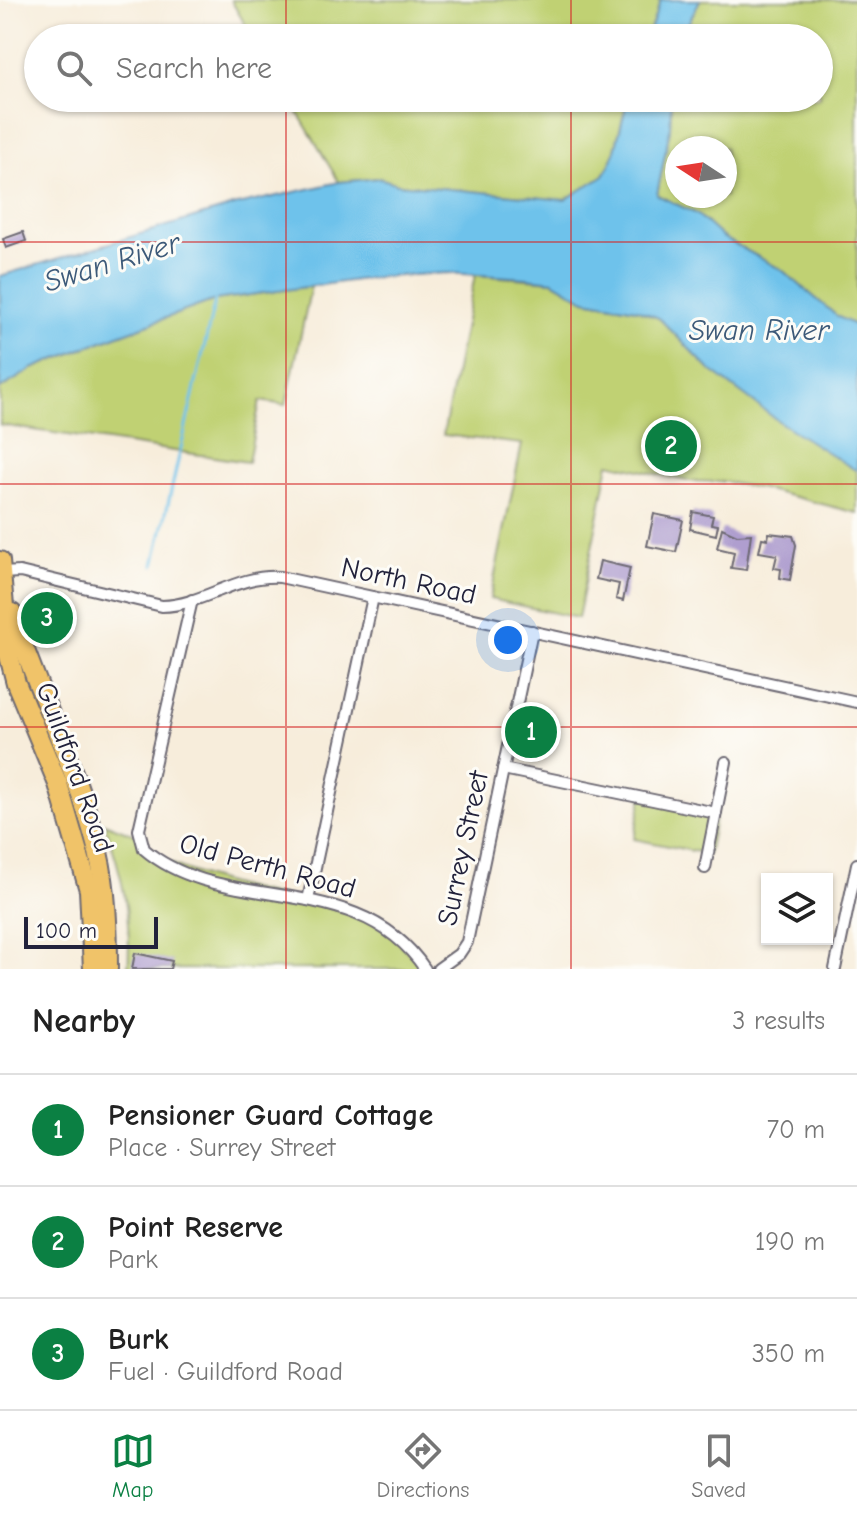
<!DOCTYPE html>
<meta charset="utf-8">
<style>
body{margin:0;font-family:"Comic Neue",sans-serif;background:#f6f6f6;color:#222}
.controls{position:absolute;right:24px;bottom:24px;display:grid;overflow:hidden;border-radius:0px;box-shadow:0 2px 6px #0004}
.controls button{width:72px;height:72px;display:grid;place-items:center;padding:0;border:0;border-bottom:2px solid #e0e0e0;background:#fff;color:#222;font:40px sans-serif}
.compass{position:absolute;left:665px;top:136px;width:72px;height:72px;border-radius:50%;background:#fff;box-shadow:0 2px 6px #0004;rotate:282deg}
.scale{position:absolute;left:24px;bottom:20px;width:134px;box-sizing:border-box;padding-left:8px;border:4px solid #22223b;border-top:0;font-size:22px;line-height:28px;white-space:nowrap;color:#22223b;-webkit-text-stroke:6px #fdfcf7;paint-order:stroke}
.you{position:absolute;left:508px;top:640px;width:28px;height:28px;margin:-20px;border:6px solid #fff;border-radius:50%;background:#1a73e8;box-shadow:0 0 0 12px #1a73e833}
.badge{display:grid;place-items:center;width:52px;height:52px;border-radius:50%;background:#0b8043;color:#fff;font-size:26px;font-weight:700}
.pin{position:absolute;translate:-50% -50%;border:4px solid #fff;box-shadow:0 2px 8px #0006}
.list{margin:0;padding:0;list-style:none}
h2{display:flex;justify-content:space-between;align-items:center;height:104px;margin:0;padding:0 32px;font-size:34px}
h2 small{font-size:26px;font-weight:400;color:#767676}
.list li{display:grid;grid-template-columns:52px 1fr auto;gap:24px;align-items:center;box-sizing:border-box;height:112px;padding:0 32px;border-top:2px solid #e0e0e0}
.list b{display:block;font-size:30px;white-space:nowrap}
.list p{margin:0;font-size:26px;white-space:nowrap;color:#767676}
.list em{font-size:26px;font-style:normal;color:#767676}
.icon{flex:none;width:44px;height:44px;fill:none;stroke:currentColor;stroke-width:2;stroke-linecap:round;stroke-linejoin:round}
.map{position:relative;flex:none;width:857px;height:969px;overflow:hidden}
.search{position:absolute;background:#fff;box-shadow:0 2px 6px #0004;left:24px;right:24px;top:24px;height:88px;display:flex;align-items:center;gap:20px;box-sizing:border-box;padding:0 28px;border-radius:44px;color:#767676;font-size:30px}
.sheet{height:440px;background:#fff}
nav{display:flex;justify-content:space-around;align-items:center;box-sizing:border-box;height:112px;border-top:2px solid #e0e0e0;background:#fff;font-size:22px;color:#767676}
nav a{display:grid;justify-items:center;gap:4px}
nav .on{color:#0b8043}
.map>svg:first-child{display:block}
.green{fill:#c0d173;stroke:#717a57;stroke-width:2;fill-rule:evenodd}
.water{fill:#6ec2eb;stroke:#487293;stroke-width:2}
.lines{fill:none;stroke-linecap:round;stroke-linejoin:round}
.stream{stroke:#6ec2eb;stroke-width:3}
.building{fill:#af9ecf}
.street-casing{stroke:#6d6973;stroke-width:14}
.highway-casing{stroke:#6d6973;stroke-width:22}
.street{stroke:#fff;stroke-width:10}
.highway{stroke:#f0c369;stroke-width:18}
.grid{fill:none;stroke:#d62828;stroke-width:2;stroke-opacity:0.55}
.labels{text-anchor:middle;stroke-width:6;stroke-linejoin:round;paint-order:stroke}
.street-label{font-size:28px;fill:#22223b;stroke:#fdfcf7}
.water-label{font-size:30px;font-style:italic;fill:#3d5a79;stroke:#fdfcf7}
</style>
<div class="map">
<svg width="857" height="969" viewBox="0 0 857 969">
<rect width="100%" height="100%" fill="#fdfcf7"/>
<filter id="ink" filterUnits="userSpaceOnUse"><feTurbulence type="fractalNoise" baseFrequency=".0125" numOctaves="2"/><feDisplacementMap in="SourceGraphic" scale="16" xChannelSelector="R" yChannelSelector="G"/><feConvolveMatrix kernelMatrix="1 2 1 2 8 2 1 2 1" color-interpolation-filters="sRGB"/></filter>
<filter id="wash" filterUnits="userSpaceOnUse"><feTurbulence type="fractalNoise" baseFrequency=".006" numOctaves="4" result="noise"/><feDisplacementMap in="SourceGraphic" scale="32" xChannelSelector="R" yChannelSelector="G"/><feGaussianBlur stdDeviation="1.8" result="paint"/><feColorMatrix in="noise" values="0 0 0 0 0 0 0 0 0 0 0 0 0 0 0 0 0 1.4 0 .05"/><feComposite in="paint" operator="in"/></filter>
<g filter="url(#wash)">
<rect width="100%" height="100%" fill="#f7eddb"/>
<g class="green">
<path d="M 231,0 L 661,0 L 647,38 L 253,38 Z"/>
<path d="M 700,0 L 857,0 L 857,326 L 838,317 L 782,270 L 722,237 L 697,214 L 657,195 L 670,129 L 671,98 L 819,98 L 819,38 L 681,38 ZM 677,148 L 725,148 L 725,196 L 677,196 Z"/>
<path d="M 289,98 L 628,98 L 613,158 L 604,176 L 564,200 L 398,184 L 379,178 L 339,182 Z"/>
<path d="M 475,275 L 553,281 L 585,300 L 636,309 L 659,318 L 709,369 L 857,471 L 857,513 L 767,490 L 727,482 L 687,481 L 609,463 L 578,618 L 490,599 L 522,444 L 443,435 Z"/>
<path d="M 311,286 L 286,405 L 260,401 L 248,462 L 0,425 L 0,389 L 32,369 L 94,344 L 215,300 Z"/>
<path d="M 642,798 L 716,813 L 708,854 L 634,839 Z"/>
<path d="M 104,823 L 138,836 C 156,880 318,900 364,917 C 385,925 408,954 425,969 L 128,969 C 132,917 122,871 104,823 Z"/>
</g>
<g class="water">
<path d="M 661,0 L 700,0 L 681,38 L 647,38 Z"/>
<path d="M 628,98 L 671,98 L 670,129 L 657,195 L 697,214 L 722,237 L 782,270 L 838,317 L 857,326 L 857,471 L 781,423 L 709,369 L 659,318 L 636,309 L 585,300 L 553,281 L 526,278 L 447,273 L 378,277 L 215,300 L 94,344 L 32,369 L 0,389 L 0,276 L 237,205 L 339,182 L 379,178 L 398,184 L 565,200 L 604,175 L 613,158 Z"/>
</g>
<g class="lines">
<path class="stream" d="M 154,565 L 215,300"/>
</g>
<g id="blocks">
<g class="building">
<path d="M 23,232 L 26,241 L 6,248 L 3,239 Z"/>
<path d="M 693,512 L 713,516 L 711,524 L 718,525 L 716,535 L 690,529 Z"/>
<path d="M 654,514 L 683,520 L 676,552 L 647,546 Z"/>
<path d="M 722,528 L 737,535 L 751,534 L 746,570 L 731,568 L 734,552 L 717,548 Z"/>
<path d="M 769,533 L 793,536 L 796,545 L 790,580 L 780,578 L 781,569 L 774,568 L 777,555 L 759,552 L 762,538 L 768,539 Z"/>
<path d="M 600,561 L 630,568 L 623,601 L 616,599 L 619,584 L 596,579 Z"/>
<path d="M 62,601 L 67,633 L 54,635 L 52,623 L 30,626 L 28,613 L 49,610 L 48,603 Z"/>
<path d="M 135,953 L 172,961 L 170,969 L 132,969 Z"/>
</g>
</g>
</g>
<g filter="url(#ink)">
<use href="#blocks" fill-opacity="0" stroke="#6d6973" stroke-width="2"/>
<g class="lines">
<defs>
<g id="street">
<path d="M 2,573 L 20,572 L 162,606 C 204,605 236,574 280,577 L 857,702"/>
<path d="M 192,600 L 139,830 L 144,849 C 223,917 358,868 425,969"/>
<path d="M 503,769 L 716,813"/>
<path d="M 705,868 L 726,762"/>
<path d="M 308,900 L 373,597"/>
<path d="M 438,969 L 459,954 L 467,942 L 532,631"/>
<path d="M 835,969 L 857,864"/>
</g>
<g id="highway">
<path d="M 0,561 L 8,652 L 16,683 L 58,784 L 89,890 L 93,969"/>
<path d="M 12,613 C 38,694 78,769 98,852 C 107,890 108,930 108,969"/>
</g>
</defs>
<use href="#street" class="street-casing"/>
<use href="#highway" class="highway-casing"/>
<use href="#street" class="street"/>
<use href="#highway" class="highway"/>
</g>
</g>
<path class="grid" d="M 286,0 L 286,38M 571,0 L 571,38M 286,98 L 286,969M 571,98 L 571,969M 0,242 L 857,242M 0,484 L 857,484M 0,727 L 857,727"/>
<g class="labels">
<g class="street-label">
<text transform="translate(409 580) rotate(12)" y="10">North Road</text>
<text transform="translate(76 767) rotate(70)" y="10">Guildford Road</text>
<text transform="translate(462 848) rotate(-78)" y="10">Surrey Street</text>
<text transform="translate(268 865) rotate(15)" y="10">Old Perth Road</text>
</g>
<g class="water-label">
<text transform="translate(112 262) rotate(-17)" y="10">Swan River</text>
<text x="759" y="340">Swan River</text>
</g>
</g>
</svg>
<div class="controls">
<button><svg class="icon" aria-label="layers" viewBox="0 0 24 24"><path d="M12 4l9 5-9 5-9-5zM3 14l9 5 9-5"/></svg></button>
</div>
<svg class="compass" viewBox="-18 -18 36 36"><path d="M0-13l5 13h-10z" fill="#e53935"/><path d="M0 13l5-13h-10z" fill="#767676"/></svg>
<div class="scale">100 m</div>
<div class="you"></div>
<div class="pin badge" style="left:531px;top:732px">1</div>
<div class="pin badge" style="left:671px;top:446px">2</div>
<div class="pin badge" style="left:47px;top:618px">3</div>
<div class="search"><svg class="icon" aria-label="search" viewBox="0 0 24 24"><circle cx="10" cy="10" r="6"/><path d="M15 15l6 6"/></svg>Search here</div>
</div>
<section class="sheet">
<h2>Nearby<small>3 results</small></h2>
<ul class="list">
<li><span class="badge">1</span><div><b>Pensioner Guard Cottage</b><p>Place · Surrey Street</p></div><em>70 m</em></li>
<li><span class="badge">2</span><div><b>Point Reserve</b><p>Park</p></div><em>190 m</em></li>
<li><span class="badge">3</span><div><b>Burk</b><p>Fuel · Guildford Road</p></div><em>350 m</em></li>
</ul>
</section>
<nav>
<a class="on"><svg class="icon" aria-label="map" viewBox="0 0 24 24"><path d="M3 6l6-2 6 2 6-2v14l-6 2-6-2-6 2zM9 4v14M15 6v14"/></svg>Map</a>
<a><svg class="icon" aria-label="directions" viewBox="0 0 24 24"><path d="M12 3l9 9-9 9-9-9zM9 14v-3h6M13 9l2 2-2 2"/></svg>Directions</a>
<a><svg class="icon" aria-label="saved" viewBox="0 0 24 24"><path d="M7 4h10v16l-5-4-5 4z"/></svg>Saved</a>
</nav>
